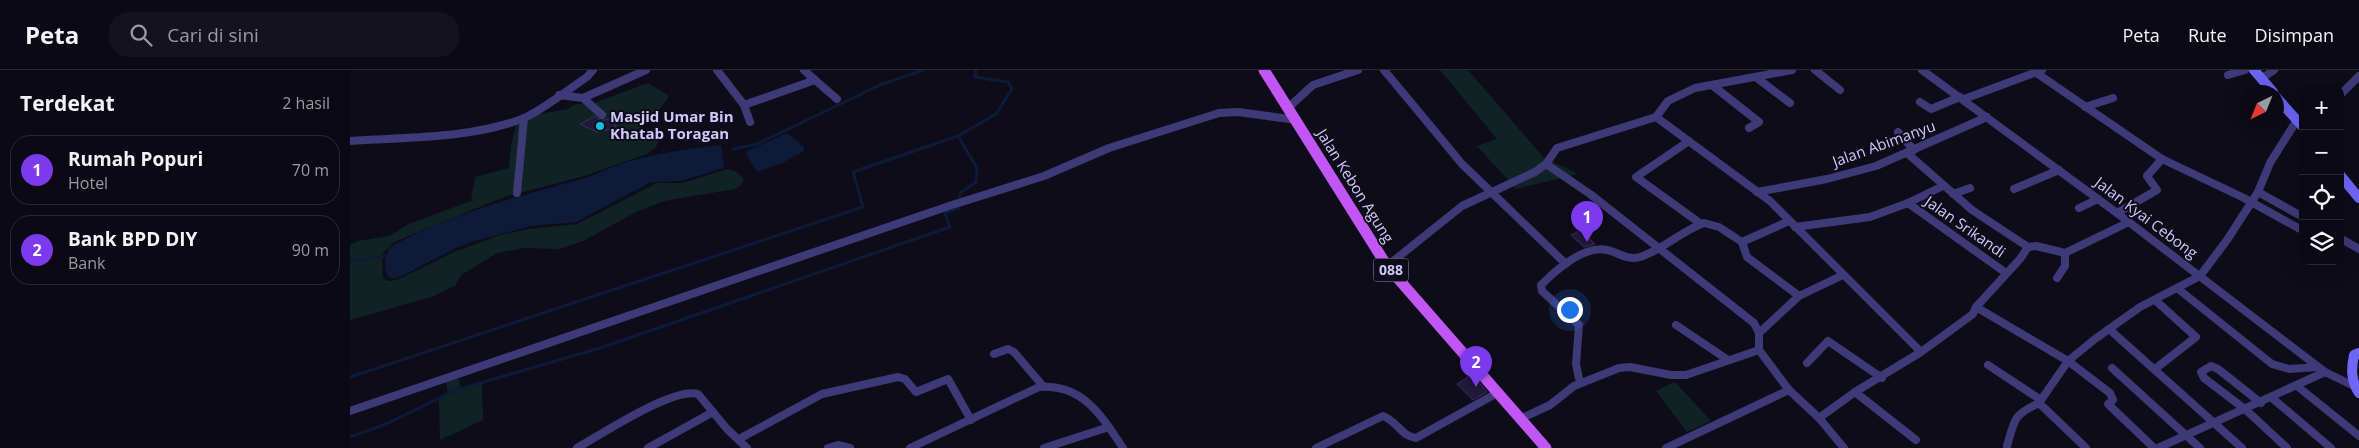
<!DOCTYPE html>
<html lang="id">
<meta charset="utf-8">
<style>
body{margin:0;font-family:"Open Sans",sans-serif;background:#14121d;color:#f1f3f6}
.controls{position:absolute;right:15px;top:15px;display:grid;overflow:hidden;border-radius:10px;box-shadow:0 5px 20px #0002}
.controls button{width:45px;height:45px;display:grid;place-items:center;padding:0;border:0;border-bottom:1px solid #2b2a34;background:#0b0914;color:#f1f3f6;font:25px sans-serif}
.compass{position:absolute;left:1889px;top:15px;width:45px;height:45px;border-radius:50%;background:#0b0914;box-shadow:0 5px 20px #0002;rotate:223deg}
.you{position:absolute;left:1219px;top:239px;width:18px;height:18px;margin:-12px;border:4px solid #fff;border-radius:50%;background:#1a73e8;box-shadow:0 0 0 8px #1a73e833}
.badge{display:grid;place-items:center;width:32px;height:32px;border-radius:50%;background:#7c3aed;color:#fff;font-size:16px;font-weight:700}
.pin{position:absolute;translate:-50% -41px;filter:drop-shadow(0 1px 2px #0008)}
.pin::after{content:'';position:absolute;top:26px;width:18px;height:15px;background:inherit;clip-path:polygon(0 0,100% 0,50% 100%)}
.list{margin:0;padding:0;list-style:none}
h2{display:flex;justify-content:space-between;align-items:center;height:65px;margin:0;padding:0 20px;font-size:21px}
h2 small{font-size:16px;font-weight:400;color:#9a9aa0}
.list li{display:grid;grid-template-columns:32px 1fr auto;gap:15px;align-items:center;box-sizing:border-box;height:70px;margin:0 10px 10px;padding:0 10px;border:1px solid #2b2a34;border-radius:20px}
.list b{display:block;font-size:19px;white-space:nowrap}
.list p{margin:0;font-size:16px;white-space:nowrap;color:#9a9aa0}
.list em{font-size:16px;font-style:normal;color:#9a9aa0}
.icon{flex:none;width:28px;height:28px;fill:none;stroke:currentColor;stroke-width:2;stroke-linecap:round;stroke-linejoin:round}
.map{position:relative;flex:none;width:2009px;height:378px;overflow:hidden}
header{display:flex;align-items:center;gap:30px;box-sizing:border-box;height:70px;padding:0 25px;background:#0b0914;border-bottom:1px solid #2b2a34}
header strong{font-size:24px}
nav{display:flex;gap:28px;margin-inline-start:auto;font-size:18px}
.search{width:350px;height:45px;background:#14121d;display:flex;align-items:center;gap:12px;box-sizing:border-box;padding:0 18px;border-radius:20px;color:#9a9aa0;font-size:19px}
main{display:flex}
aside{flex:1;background:#0b0914}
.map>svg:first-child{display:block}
.green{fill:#0f2324}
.water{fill:#0d1b38}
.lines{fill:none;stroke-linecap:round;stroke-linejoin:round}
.stream{stroke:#0d1b38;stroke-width:3}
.building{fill:#21193a;stroke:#3a2c65}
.street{stroke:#3e3977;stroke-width:8}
.secondary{stroke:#6f65f6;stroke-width:10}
.primary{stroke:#c156f5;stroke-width:11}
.poi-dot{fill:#0dc3e3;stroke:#0f0c1a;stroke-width:2}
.labels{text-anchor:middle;stroke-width:4;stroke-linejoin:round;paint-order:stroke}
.shield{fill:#0f0c1a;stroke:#9690b8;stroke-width:1}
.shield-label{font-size:14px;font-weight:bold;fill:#d0c8fc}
.poi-label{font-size:15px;font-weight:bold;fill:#d0c8fc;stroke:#0f0c1a;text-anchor:start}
.street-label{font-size:15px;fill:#d0c8fc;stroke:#0f0c1a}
</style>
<header>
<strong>Peta</strong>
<div class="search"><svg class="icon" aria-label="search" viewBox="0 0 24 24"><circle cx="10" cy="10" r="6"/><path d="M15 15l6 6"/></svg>Cari di sini</div>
<nav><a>Peta</a><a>Rute</a><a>Disimpan</a></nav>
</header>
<main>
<aside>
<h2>Terdekat<small>2 hasil</small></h2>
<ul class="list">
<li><span class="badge">1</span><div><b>Rumah Popuri</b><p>Hotel</p></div><em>70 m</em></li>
<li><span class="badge">2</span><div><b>Bank BPD DIY</b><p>Bank</p></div><em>90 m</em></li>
</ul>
</aside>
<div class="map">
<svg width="2009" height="378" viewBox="0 0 2009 378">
<rect width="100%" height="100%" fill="#0f0c1a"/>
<g class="green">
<path d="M 1090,0 L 1118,0 L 1193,87 L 1228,104 L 1166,119 L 1127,76 L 1147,69 Z"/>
<path d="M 298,13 L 319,26 L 313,35 L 293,56 L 294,59 L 300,60 L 310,68 L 306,77 L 297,84 L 234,106 L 154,127 L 44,172 L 32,184 L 33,208 L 38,211 L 47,210 L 104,182 L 150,165 L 179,159 L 227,154 L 307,113 L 333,113 L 377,99 L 387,102 L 394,109 L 390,116 L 385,119 L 314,131 L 286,142 L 233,171 L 209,179 L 174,178 L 147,183 L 111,205 L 105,216 L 81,227 L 0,250 L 0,175 L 8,171 L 40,166 L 58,154 L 121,131 L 125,107 L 159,98 L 161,75 L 166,56 L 189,44 L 218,39 L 226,34 L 244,33 Z"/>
<path d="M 109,308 L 111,320 L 132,314 L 133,350 L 90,370 L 89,330 L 98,325 L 96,312 Z"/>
<path d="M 1325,312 L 1361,351 L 1337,362 L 1306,321 Z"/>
</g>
<g class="water">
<path d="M 437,63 L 454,77 L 454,81 L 432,93 L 407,102 L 395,82 Z"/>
<path d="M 371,75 L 374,98 L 330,111 L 301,112 L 226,152 L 181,156 L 121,172 L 104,179 L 48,208 L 40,208 C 32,200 34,184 42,176 C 102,143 167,127 232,109 C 246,105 260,97 274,93 C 306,83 338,79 371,75 Z"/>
</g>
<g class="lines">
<g class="stream">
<path d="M 383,79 L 407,74 L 530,15 L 573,0"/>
<path d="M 610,127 L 610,123 L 626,112 L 627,98 L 608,66 L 646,44 L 662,19 L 658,12 L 625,7 L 626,0"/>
<path d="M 0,192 L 35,186"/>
<path d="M 0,307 L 513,137 L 503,102 L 608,66"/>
<path d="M 0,367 L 36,354 L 106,320 L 250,278 L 600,157 L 595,143 L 609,138"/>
</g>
</g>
<g class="building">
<path d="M 245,46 L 251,51 L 265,47 L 265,58 L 247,62 L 230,54 Z"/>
<path d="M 1231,160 L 1245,174 L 1234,177 L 1221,165 Z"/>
<path d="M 1122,304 L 1137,322 L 1123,330 L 1107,314 Z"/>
</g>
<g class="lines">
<g class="street">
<path d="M 367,0 L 394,35 L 465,10 L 454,0"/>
<path d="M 1034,0 L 1112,94 L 1216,194"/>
<path d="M 1465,0 L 1490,20"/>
<path d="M 1572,0 L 1767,143 L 1975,302 L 2004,316"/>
<path d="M 1685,2 L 1812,89 L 1892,127 L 1950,159"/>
<path d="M 1878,5 L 1895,0"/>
<path d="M 1407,8 L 1440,33"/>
<path d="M 1911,9 L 1924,0"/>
<path d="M 465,10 L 487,29"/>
<path d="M 1362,15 L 1409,52 L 1399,58"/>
<path d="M 209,25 L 233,28 L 252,45"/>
<path d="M 1990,25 L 2009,6"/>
<path d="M 233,28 L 296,0"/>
<path d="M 1614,29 L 1692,0"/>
<path d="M 1570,32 L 1581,39 L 1610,27"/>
<path d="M 394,35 L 400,52"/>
<path d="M 939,37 L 963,15 L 1008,0"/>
<path d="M 1735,37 L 1763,28"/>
<path d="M 1306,47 L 1420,131 L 1571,282"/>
<path d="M 1306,47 L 1318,31 L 1345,18 L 1442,0"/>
<path d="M 1548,62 L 1564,80"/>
<path d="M 0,71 C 56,67 118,69 172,49 C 191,41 219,19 237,7 L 243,0"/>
<path d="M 1339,71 L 1286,107 L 1351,154"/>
<path d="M 1557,83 L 1622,140 L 1678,177 L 1686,176 L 1715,183 L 1779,152"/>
<path d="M 1664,119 L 1709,100"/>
<path d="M 1407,122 L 1477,109 L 1526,96 L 1637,47"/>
<path d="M 1908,122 L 1953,147"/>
<path d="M 167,123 L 174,48"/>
<path d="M 1603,124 L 1620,118"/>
<path d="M 1558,133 L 1656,203"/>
<path d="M 1729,138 L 1748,129"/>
<path d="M 1767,143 L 1807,120 L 1797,106 L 1812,89"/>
<path d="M 1445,157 L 1520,147 L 1558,133 L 1593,116"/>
<path d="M 1990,168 L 2009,179"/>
<path d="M 1392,172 L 1397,187 L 1449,226"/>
<path d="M 1037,196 L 1112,136 L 1185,102 L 1196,94 L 1207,78 L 1306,47"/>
<path d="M 1707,208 L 1715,196 L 1715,183"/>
<path d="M 1827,218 L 1922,294 L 1939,299 L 1968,297"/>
<path d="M 1805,230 L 1846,267 L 1805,299"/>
<path d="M 1626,237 L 1718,291 L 1760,323 L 1763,330 L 1758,334 L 1804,378"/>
<path d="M 1326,255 L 1378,290"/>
<path d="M 1759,259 L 1892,378"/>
<path d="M 1409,263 L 1449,226 L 1493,205"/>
<path d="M 1409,280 L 1439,320 L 1469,348 L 1505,322 L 1571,282 L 1623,244 L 1626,237 L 1670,189 L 1678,177"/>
<path d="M 644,284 L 658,279 L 664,282 L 693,316"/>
<path d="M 1457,293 L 1478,271 L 1532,308"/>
<path d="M 1638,295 L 1691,330"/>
<path d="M 1762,298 L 1850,378"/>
<path d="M 1230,313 L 1226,294 L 1229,255 L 1192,221 L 1191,215 C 1206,200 1234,175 1257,180 C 1268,182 1277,191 1290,187 C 1313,180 1331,161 1354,153 L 1369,157 L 1392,172 L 1439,151"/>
<path d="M 1947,316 L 2009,366"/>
<path d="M 1505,322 L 1566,370"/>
<path d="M 1922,328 L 1981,378"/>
<path d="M 1911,333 L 1868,299 L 1861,296 L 1851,302 L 1854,308 L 1896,340 L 1937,378"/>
<path d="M 0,341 L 602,135 L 694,106 L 759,78 L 869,43 L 888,42 L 947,50"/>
<path d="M 1172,348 L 1200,335 L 1224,316 L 1269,298 L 1280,297 L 1321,305 L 1336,305 L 1409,280 L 1409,263 L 1404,253 L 1240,124 L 1196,94"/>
<path d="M 1469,348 L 1494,378"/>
<path d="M 389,369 L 472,324 L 548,307 L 555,309 L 566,322 L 598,309 L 621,350"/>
<path d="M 1657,376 C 1665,349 1663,345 1689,333"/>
<path d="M 227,378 C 252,364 323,317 348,324 L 377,359 L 397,378"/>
<path d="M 298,378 L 363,342"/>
<path d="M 478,378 L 488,375 L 500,378"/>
<path d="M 560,378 L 689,317 C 733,314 751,345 773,378"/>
<path d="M 694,378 L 759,357"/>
<path d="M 966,378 L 1033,346 C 1047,351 1051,366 1066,368 L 1149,322"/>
<path d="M 1316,378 L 1439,320"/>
<path d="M 1736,378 L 1689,333 L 1718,291 L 1745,269 L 1790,237 L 1850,206 L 1877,170 L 1908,122 L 1920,93 L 1947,50"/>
<path d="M 1808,378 L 1975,302"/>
</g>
<g class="secondary">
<path d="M 1904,0 L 1923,22"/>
<path d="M 1926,27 L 1953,57"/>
<path d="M 1990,105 L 2009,128"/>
<path d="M 2009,283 L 2004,285 C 2001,299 2001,311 2009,323"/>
</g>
<path class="primary" d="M 914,0 L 1037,196 L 1196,378"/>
</g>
<circle class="poi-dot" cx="250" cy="56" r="5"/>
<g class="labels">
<rect class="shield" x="1023.5" y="188.5" width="35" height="23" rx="4"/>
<g class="shield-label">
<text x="1041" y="205">088</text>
</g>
<g class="poi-label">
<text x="260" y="52">Masjid Umar Bin<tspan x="260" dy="17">Khatab Toragan</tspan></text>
</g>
<g class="street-label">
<text transform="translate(1534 74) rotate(-20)" y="5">Jalan Abimanyu</text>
<text transform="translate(1005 116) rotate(58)" y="5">Jalan Kebon Agung</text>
<text transform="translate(1796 148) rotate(37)" y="5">Jalan Kyai Cebong</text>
<text transform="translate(1615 157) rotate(35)" y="5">Jalan Srikandi</text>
</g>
</g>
</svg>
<div class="controls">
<button>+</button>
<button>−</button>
<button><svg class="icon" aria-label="locate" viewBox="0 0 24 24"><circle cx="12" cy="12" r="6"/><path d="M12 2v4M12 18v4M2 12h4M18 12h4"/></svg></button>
<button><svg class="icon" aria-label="layers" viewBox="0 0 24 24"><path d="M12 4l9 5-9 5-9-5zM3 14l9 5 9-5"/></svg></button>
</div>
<svg class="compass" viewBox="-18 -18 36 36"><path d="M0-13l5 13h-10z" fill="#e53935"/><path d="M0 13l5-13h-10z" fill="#9a9aa0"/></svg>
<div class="you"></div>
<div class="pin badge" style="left:1237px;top:172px">1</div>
<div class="pin badge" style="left:1126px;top:317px">2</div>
</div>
</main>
